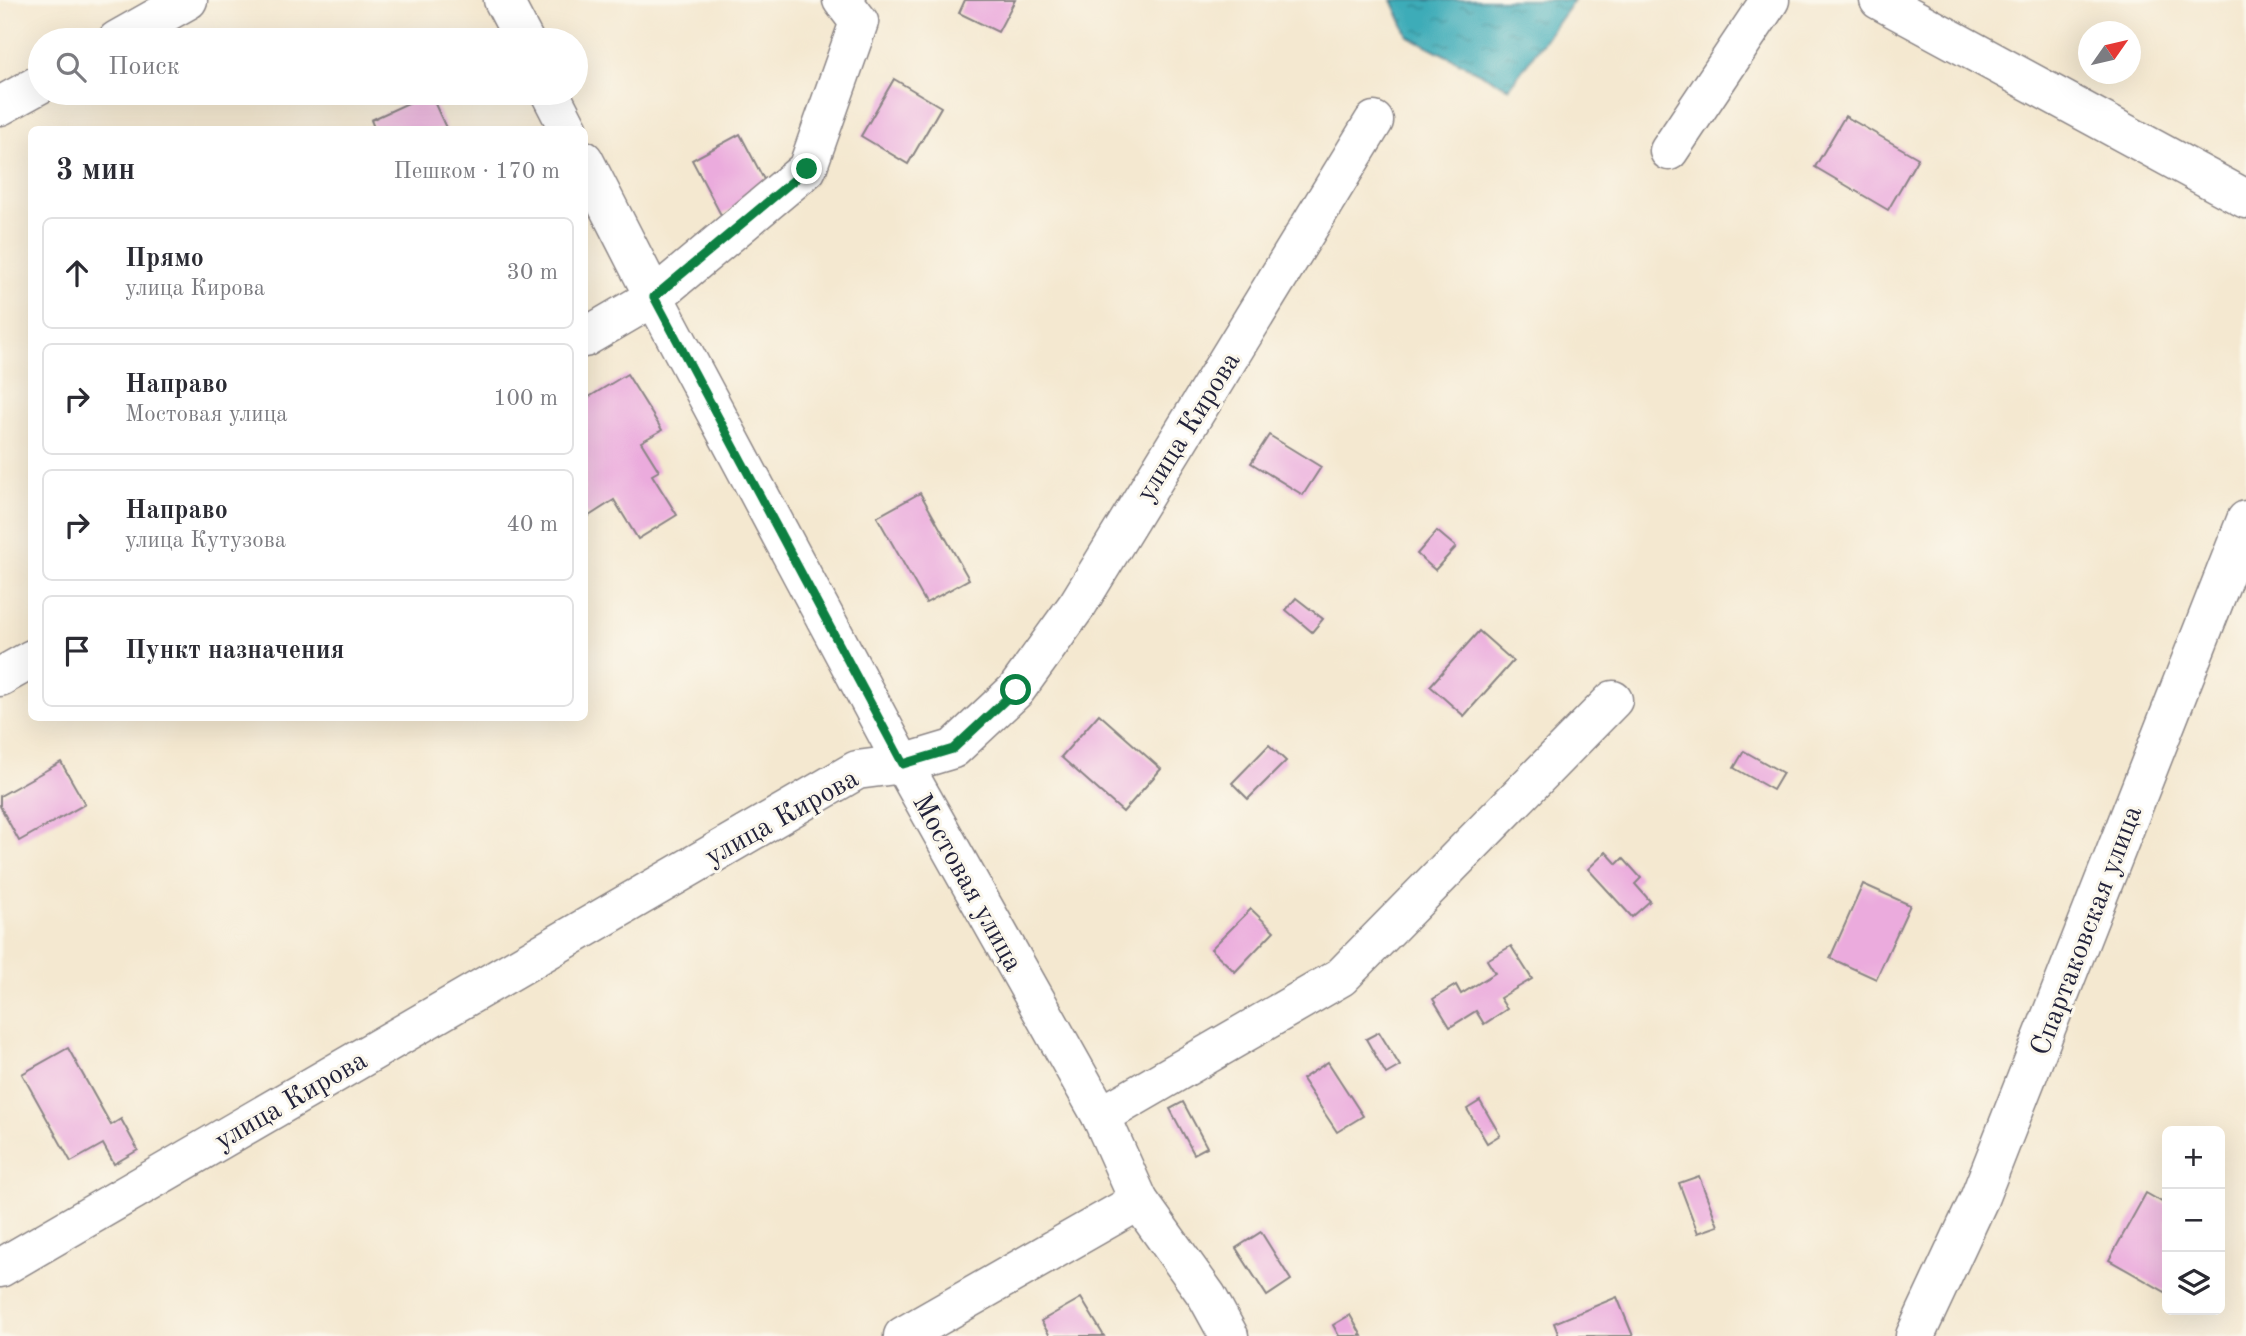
<!DOCTYPE html>
<html lang="ru">
<meta charset="utf-8">
<style>
body{margin:0;font-family:"Old Standard TT",serif;background:#f7f7f7;color:#2b2b33}
.controls{position:absolute;right:21px;bottom:21px;display:grid;overflow:hidden;border-radius:10px;box-shadow:0 7px 28px #0002}
.controls button{width:63px;height:63px;display:grid;place-items:center;padding:0;border:0;border-bottom:2px solid #e1e1e2;background:#fff;color:#2b2b33;font:35px sans-serif}
.compass{position:absolute;left:2078px;top:21px;width:63px;height:63px;border-radius:50%;background:#fff;box-shadow:0 7px 28px #0002;rotate:56deg}
.stop{position:absolute;width:21px;height:21px;margin:-16px;border:5px solid #0b8043;border-radius:50%;background:#fff}
.stop.end{background:#0b8043;border-color:#fff;box-shadow:0 2px 7px #0008}
.list{margin:0;padding:0;list-style:none}
h2{display:flex;justify-content:space-between;align-items:center;height:91px;margin:0;padding:0 28px;font-size:30px}
h2 small{font-size:23px;font-weight:400;color:#7c7c81}
.list li{display:grid;grid-template-columns:46px 1fr auto;gap:21px;align-items:center;box-sizing:border-box;height:112px;margin:0 14px 14px;padding:0 14px;border:2px solid #e1e1e2;border-radius:10px}
.list b{display:block;font-size:26px;white-space:nowrap}
.list p{margin:0;font-size:23px;white-space:nowrap;color:#7c7c81}
.list em{font-size:23px;font-style:normal;color:#7c7c81}
.icon{flex:none;width:38px;height:38px;fill:none;stroke:currentColor;stroke-width:2;stroke-linecap:round;stroke-linejoin:round}
.map{position:relative;flex:none;width:2246px;height:1336px;overflow:hidden}
.search{position:absolute;background:#fff;box-shadow:0 7px 28px #0002;left:28px;top:28px;width:560px;height:77px;display:flex;align-items:center;gap:18px;box-sizing:border-box;padding:0 24px;border-radius:38px;color:#7c7c81;font-size:26px}
.panel{position:absolute;background:#fff;box-shadow:0 7px 28px #0002;left:28px;top:126px;width:560px;height:595px;border-radius:10px}
.map>svg:first-child{display:block}
.water{fill:url(#water-ripples);stroke:#2f677a;stroke-width:2}
.building{fill:#ebabdd}
.lines{fill:none;stroke-linecap:round;stroke-linejoin:round}
.minor-casing{stroke:#8b8586;stroke-width:41}
.minor{stroke:#fff;stroke-width:38}
.route{stroke:#0b8043;stroke-width:9}
.labels{text-anchor:middle;stroke-width:6;stroke-linejoin:round;paint-order:stroke}
.street-label{font-size:28px;fill:#22223b;stroke:#fbf7ec}
</style>
<div class="map">
<svg width="2246" height="1336" viewBox="0 0 2246 1336">
<defs>
<pattern id="water-ripples" width="26" height="14" patternUnits="userSpaceOnUse" patternTransform="scale(1.75)"><rect width="26" height="14" fill="#3cacb8"/><path d="M2 4q2-2 4 0t4 0M15 11q2-2 4 0t4 0" fill="none" stroke="#328c97"/></pattern>
</defs>
<rect width="100%" height="100%" fill="#fbf7ec"/>
<filter id="ink" filterUnits="userSpaceOnUse"><feTurbulence type="fractalNoise" baseFrequency=".0143" numOctaves="2"/><feDisplacementMap in="SourceGraphic" scale="14" xChannelSelector="R" yChannelSelector="G"/><feConvolveMatrix kernelMatrix="1 2 1 2 8 2 1 2 1" color-interpolation-filters="sRGB"/></filter>
<filter id="wash" filterUnits="userSpaceOnUse"><feTurbulence type="fractalNoise" baseFrequency=".00686" numOctaves="4" result="noise"/><feDisplacementMap in="SourceGraphic" scale="28" xChannelSelector="R" yChannelSelector="G"/><feGaussianBlur stdDeviation="1.57" result="paint"/><feColorMatrix in="noise" values="0 0 0 0 0 0 0 0 0 0 0 0 0 0 0 0 0 1.4 0 .05"/><feComposite in="paint" operator="in"/></filter>
<g filter="url(#wash)">
<rect width="100%" height="100%" fill="#f4e8d0"/>
<path class="water" d="M 1392,0 L 1574,0 L 1509,88 L 1408,36 Z"/>
<g id="blocks">
<g class="building">
<path d="M 965,0 L 1015,0 L 998,32 L 959,13 Z"/>
<path d="M 894,79 L 941,107 L 908,164 L 861,136 Z"/>
<path d="M 430,93 L 447,130 L 375,130 L 371,120 Z"/>
<path d="M 1845,116 L 1918,158 L 1888,210 L 1815,167 Z"/>
<path d="M 740,134 L 769,189 L 721,215 L 692,160 Z"/>
<path d="M 627,374 L 662,430 L 641,442 L 659,471 L 652,475 L 677,515 L 638,539 L 614,500 L 589,516 L 584,509 L 584,400 Z"/>
<path d="M 1269,435 L 1321,467 L 1303,495 L 1251,463 Z"/>
<path d="M 920,493 L 969,579 L 926,603 L 877,517 Z"/>
<path d="M 1437,531 L 1456,547 L 1435,570 L 1417,554 Z"/>
<path d="M 1296,598 L 1323,619 L 1312,632 L 1286,610 Z"/>
<path d="M 1479,631 L 1513,661 L 1464,716 L 1430,686 Z"/>
<path d="M 1099,714 L 1161,769 L 1123,812 L 1061,757 Z"/>
<path d="M 1269,745 L 1286,761 L 1248,799 L 1232,783 Z"/>
<path d="M 1744,751 L 1783,773 L 1773,790 L 1734,768 Z"/>
<path d="M 61,762 L 85,804 L 19,841 L 0,806 L 0,796 Z"/>
<path d="M 1606,852 L 1617,864 L 1623,858 L 1641,878 L 1635,884 L 1650,901 L 1632,917 L 1588,869 Z"/>
<path d="M 1863,884 L 1910,905 L 1876,979 L 1830,958 Z"/>
<path d="M 1251,909 L 1274,931 L 1235,972 L 1211,949 Z"/>
<path d="M 1511,946 L 1532,979 L 1500,998 L 1507,1009 L 1484,1024 L 1476,1011 L 1450,1027 L 1433,999 L 1456,985 L 1461,994 L 1495,973 L 1487,960 Z"/>
<path d="M 1379,1032 L 1400,1066 L 1386,1074 L 1366,1039 Z"/>
<path d="M 68,1048 L 111,1125 L 121,1119 L 138,1150 L 114,1164 L 103,1144 L 71,1162 L 22,1074 Z"/>
<path d="M 1328,1062 L 1363,1116 L 1337,1132 L 1302,1079 Z"/>
<path d="M 1480,1101 L 1500,1135 L 1487,1143 L 1467,1109 Z"/>
<path d="M 1183,1102 L 1207,1147 L 1194,1154 L 1170,1109 Z"/>
<path d="M 1699,1176 L 1718,1226 L 1698,1233 L 1679,1183 Z"/>
<path d="M 2146,1193 L 2167,1205 L 2167,1293 L 2109,1260 Z"/>
<path d="M 1261,1232 L 1291,1280 L 1267,1296 L 1236,1248 Z"/>
<path d="M 1617,1297 L 1633,1336 L 1559,1336 L 1554,1323 Z"/>
<path d="M 1081,1298 L 1104,1336 L 1050,1336 L 1041,1321 Z"/>
<path d="M 1350,1315 L 1362,1336 L 1339,1336 L 1333,1325 Z"/>
</g>
</g>
</g>
<g filter="url(#ink)">
<use href="#blocks" fill-opacity="0" stroke="#8b8586" stroke-width="2"/>
<g class="lines">
<defs>
<g id="minor">
<path d="M 503,0 L 524,40"/>
<path d="M 1879,0 L 2246,199"/>
<path d="M 117,40 L 188,0"/>
<path d="M 550,93 L 569,130"/>
<path d="M 0,106 L 40,84"/>
<path d="M 1669,151 L 1770,0"/>
<path d="M 584,160 L 654,297 L 903,764 L 1101,1116 L 1139,1201 L 1207,1296 L 1229,1336"/>
<path d="M 584,338 L 654,297 L 807,169 L 859,22 L 842,0"/>
<path d="M 0,677 L 32,659"/>
<path d="M 1101,1116 L 1341,977 L 1613,700"/>
<path d="M 0,1268 L 857,770 L 903,764 L 953,749 L 1016,690 L 1078,604 L 1374,121"/>
<path d="M 903,1336 L 1139,1201"/>
<path d="M 1915,1336 L 1979,1199 L 2246,520"/>
</g>
</defs>
<use href="#minor" class="minor-casing"/>
<use href="#minor" class="minor"/>
</g>
</g>
<g class="lines" filter="url(#ink)">
<path class="route" d="M 807,169 L 654,297 L 903,764 L 953,749 L 1016,690"/>
</g>
<g class="labels">
<g class="street-label">
<text transform="translate(1187 426) rotate(-58)" y="10">улица Кирова</text>
<text transform="translate(781 816) rotate(-29)" y="10">улица Кирова</text>
<text transform="translate(969 882) rotate(61)" y="10">Мостовая улица</text>
<text transform="translate(2085 930) rotate(-69)" y="10">Спартаковская улица</text>
<text transform="translate(290 1099) rotate(-30)" y="10">улица Кирова</text>
</g>
</g>
</svg>
<div class="controls">
<button>+</button>
<button>−</button>
<button><svg class="icon" aria-label="layers" viewBox="0 0 24 24"><path d="M12 4l9 5-9 5-9-5zM3 14l9 5 9-5"/></svg></button>
</div>
<svg class="compass" viewBox="-18 -18 36 36"><path d="M0-13l5 13h-10z" fill="#e53935"/><path d="M0 13l5-13h-10z" fill="#7c7c81"/></svg>
<div class="stop" style="left:1016px;top:690px"></div>
<div class="stop end" style="left:807px;top:169px"></div>
<div class="search"><svg class="icon" aria-label="search" viewBox="0 0 24 24"><circle cx="10" cy="10" r="6"/><path d="M15 15l6 6"/></svg>Поиск</div>
<section class="panel">
<h2>3 мин<small>Пешком · 170 m</small></h2>
<ul class="list">
<li><svg class="icon" aria-label="ahead" viewBox="0 0 24 24"><path d="M12 20V5M6 11l6-6 6 6"/></svg><div><b>Прямо</b><p>улица Кирова</p></div><em>30 m</em></li>
<li><svg class="icon" aria-label="right" viewBox="0 0 24 24"><path d="M7 20v-9h11M14 6l5 5-5 5"/></svg><div><b>Направо</b><p>Мостовая улица</p></div><em>100 m</em></li>
<li><svg class="icon" aria-label="right" viewBox="0 0 24 24"><path d="M7 20v-9h11M14 6l5 5-5 5"/></svg><div><b>Направо</b><p>улица Кутузова</p></div><em>40 m</em></li>
<li><svg class="icon" aria-label="arrive" viewBox="0 0 24 24"><path d="M6 21V4h12l-3 4 3 4H6"/></svg><div><b>Пункт назначения</b></div></li>
</ul>
</section>
</div>
